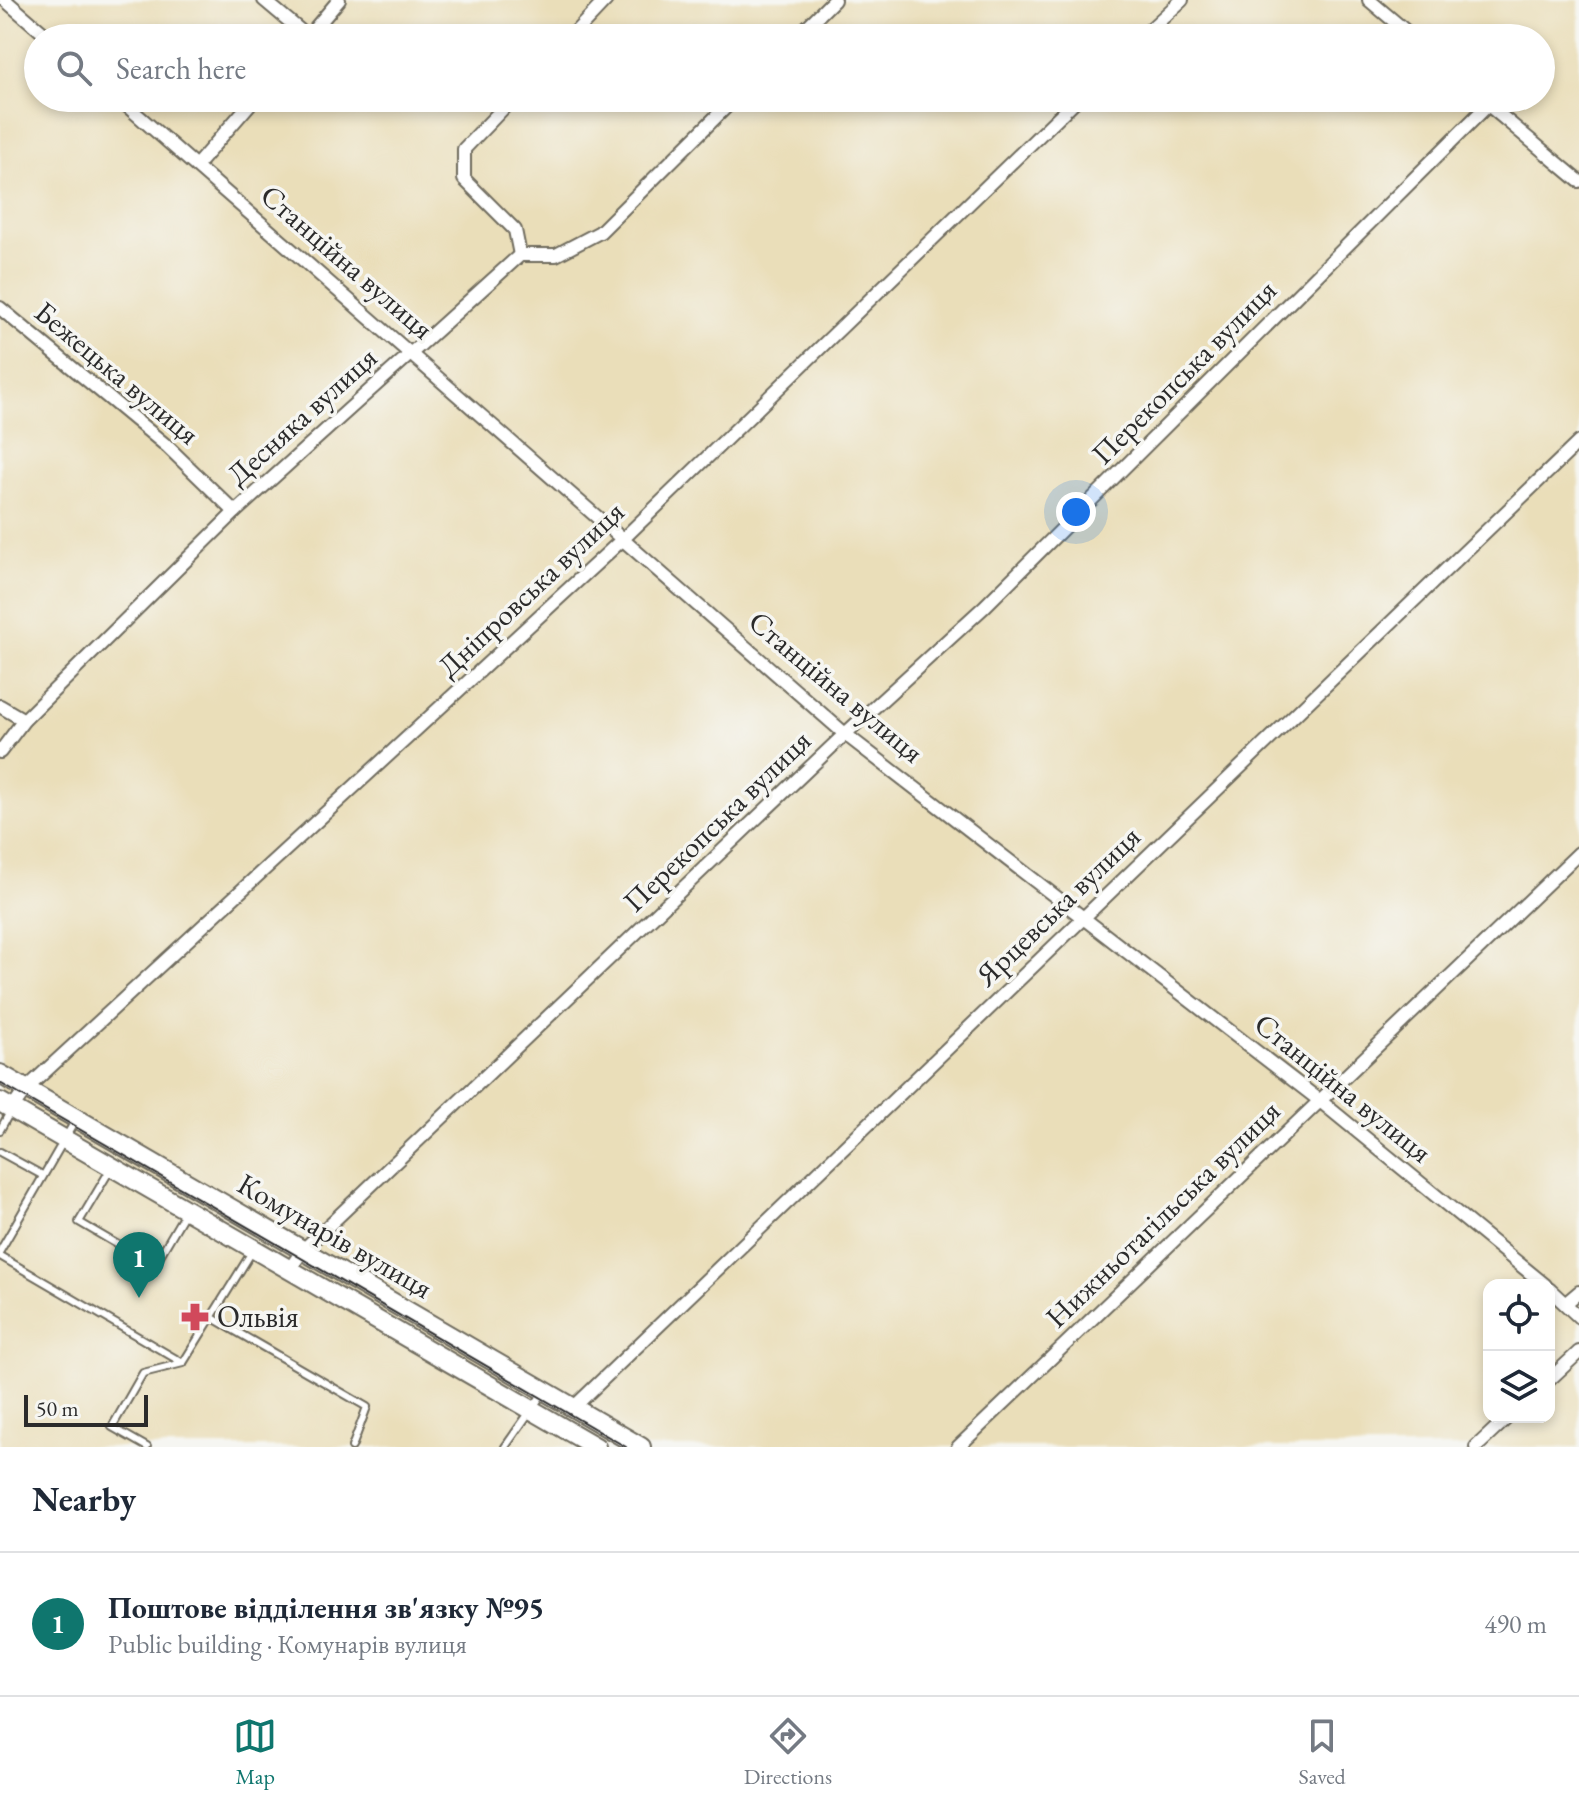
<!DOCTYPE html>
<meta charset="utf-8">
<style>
body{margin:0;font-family:"EB Garamond",serif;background:#f2f2f3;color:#1f2937}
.controls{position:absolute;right:24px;bottom:24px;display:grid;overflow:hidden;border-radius:16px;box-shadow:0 4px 12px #0003}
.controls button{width:72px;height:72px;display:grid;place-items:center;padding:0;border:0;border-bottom:2px solid #e0e1e3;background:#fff;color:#1f2937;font:40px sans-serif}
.scale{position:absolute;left:24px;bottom:20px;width:124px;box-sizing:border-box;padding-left:8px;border:4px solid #2b2b2b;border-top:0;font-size:22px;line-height:28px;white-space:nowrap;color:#2b2b2b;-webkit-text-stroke:6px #f6f6f2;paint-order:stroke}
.you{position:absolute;left:1076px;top:512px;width:28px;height:28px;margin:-20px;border:6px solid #fff;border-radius:50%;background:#1a73e8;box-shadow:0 0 0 12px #1a73e833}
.badge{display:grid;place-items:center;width:52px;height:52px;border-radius:50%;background:#0f766e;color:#fff;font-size:26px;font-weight:700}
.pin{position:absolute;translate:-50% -66px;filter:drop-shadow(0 2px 4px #0008)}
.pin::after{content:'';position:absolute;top:42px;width:28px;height:24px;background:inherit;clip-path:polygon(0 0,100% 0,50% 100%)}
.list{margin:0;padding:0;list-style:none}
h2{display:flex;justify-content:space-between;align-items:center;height:104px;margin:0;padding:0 32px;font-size:34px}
h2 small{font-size:26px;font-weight:400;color:#747a83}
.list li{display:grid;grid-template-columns:52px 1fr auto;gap:24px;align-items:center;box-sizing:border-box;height:144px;padding:0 32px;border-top:2px solid #e0e1e3}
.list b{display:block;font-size:30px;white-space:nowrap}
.list p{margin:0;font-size:26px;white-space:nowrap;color:#747a83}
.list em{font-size:26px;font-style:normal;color:#747a83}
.icon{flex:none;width:44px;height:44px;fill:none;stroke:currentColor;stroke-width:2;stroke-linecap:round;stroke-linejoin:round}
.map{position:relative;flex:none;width:1579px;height:1447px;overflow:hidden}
.search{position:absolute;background:#fff;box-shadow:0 4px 12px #0003;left:24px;right:24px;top:24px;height:88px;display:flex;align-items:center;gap:20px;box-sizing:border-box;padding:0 28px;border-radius:44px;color:#747a83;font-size:30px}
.sheet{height:248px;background:#fff}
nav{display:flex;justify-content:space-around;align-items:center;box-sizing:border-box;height:112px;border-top:2px solid #e0e1e3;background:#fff;font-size:22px;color:#747a83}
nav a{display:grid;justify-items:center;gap:4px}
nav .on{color:#0f766e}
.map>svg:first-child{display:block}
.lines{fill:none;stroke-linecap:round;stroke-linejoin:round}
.lane-casing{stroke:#6e6a5d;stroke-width:10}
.street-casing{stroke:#6e6a5d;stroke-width:16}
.secondary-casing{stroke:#6e6a5d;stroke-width:22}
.lane{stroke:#fff;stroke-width:6}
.street{stroke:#fff;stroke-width:12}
.secondary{stroke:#fff;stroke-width:18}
.tram{stroke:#2b2b2b;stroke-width:2}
.labels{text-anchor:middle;stroke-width:7;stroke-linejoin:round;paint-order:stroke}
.street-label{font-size:30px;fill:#2b2b2b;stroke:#f6f6f2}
.poi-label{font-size:30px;fill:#2b2b2b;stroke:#f6f6f2;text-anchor:start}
</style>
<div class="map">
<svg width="1579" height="1447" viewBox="0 0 1579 1447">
<rect width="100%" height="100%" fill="#f6f6f2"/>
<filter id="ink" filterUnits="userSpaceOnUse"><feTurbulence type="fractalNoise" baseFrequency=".0125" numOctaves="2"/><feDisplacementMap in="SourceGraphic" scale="16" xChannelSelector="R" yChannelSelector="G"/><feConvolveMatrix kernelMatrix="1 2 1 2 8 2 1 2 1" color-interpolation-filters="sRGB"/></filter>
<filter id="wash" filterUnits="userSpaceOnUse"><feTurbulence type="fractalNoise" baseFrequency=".006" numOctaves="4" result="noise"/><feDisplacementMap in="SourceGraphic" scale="32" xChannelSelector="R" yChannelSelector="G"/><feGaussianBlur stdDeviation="1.8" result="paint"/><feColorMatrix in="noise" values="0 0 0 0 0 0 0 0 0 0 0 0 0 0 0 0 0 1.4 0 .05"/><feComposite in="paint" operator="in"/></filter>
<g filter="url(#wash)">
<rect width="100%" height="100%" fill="#eadeb9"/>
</g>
<g filter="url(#ink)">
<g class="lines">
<defs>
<g id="lane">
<path d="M 0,1130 L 10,1112"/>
<path d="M 0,1152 L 42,1175"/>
<path d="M 110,1170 L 79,1222 L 154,1266 L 185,1213"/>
<path d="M 0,1251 L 75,1121"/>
<path d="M 0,1256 L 183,1363 L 253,1250"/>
<path d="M 211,1317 L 367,1407 L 352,1447"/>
<path d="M 147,1447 L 112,1427 L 143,1373 L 183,1363"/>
<path d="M 505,1447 L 543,1393"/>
</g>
<g id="street">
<path d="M 5,0 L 49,38"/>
<path d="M 264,0 L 308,37"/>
<path d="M 1369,0 L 1414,38"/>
<path d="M 307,38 L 339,0"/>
<path d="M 570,38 L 606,0"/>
<path d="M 796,38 L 834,0"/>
<path d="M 1141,38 L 1182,0"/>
<path d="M 118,98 L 845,734 L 1319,1100 L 1545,1285"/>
<path d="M 513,98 L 464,149 L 464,179 L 515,230 L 520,255"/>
<path d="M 1480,98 L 1579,181"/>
<path d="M 196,166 L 255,98"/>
<path d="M 0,308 L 168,447 L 235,512"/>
<path d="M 0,706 L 24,720"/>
<path d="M 0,752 L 24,720 L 235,512 L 520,255 L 556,255 L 600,232 L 735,98"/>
<path d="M 12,1109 L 26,1089 L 624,538 L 1078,98"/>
<path d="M 289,1270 L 303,1250 L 845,734 L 984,607 L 1488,105"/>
<path d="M 1549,1289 L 1579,1317"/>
<path d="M 1566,1303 L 1579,1292"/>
<path d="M 1549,1380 L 1579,1352"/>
<path d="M 574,1407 L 1579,442"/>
<path d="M 958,1447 L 1579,853"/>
<path d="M 1476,1447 L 1508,1417"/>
</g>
<g id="secondary">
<path d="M 0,1074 L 641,1447"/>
<path d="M 0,1102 L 596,1447"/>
</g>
</defs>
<use href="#lane" class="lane-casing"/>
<use href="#street" class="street-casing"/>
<use href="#secondary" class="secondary-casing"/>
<use href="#lane" class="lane"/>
<use href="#street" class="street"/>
<use href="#secondary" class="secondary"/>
<path class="tram" d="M 0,1083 L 626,1447"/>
</g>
</g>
<defs>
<symbol id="pharmacy-bare" viewBox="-9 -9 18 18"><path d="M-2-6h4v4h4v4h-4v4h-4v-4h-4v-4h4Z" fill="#d1495b" stroke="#f6f6f2" stroke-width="2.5" paint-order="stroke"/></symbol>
</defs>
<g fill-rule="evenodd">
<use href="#pharmacy-bare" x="175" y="1297" width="40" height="40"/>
</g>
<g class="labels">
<g class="street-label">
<text transform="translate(347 262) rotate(41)" y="10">Станційна вулиця</text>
<text transform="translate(1184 372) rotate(-45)" y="10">Перекопська вулиця</text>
<text transform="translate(117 373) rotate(40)" y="10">Бежецька вулиця</text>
<text transform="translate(302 416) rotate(-42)" y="10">Десняка вулиця</text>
<text transform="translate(531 589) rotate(-43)" y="10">Дніпровська вулиця</text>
<text transform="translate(836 687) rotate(40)" y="10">Станційна вулиця</text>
<text transform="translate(717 821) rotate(-44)" y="10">Перекопська вулиця</text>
<text transform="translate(1058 906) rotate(-44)" y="10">Ярцевська вулиця</text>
<text transform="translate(1343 1088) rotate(39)" y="10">Станційна вулиця</text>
<text transform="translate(1163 1214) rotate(-44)" y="10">Нижньотагільська вулиця</text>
<text transform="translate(335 1236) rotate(30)" y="10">Комунарів вулиця</text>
</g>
<g class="poi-label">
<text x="217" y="1327">Ольвія</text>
</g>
</g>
</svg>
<div class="controls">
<button><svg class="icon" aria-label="locate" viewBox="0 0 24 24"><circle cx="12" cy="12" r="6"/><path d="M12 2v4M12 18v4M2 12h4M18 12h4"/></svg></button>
<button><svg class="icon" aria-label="layers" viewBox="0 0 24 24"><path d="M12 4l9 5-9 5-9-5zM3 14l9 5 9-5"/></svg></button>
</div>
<div class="scale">50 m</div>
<div class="you"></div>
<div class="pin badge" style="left:139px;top:1298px">1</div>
<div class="search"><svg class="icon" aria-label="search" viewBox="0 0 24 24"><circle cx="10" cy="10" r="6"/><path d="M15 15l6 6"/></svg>Search here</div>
</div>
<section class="sheet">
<h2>Nearby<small></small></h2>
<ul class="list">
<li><span class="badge">1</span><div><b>Поштове відділення зв'язку №95</b><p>Public building · Комунарів вулиця</p></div><em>490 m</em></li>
</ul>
</section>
<nav>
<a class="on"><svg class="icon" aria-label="map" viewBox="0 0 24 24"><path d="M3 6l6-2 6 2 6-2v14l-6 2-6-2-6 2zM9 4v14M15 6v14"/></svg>Map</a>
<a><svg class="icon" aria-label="directions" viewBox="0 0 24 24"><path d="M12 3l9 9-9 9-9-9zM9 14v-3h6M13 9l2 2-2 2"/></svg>Directions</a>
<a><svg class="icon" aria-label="saved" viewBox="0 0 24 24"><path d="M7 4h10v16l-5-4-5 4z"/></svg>Saved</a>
</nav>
